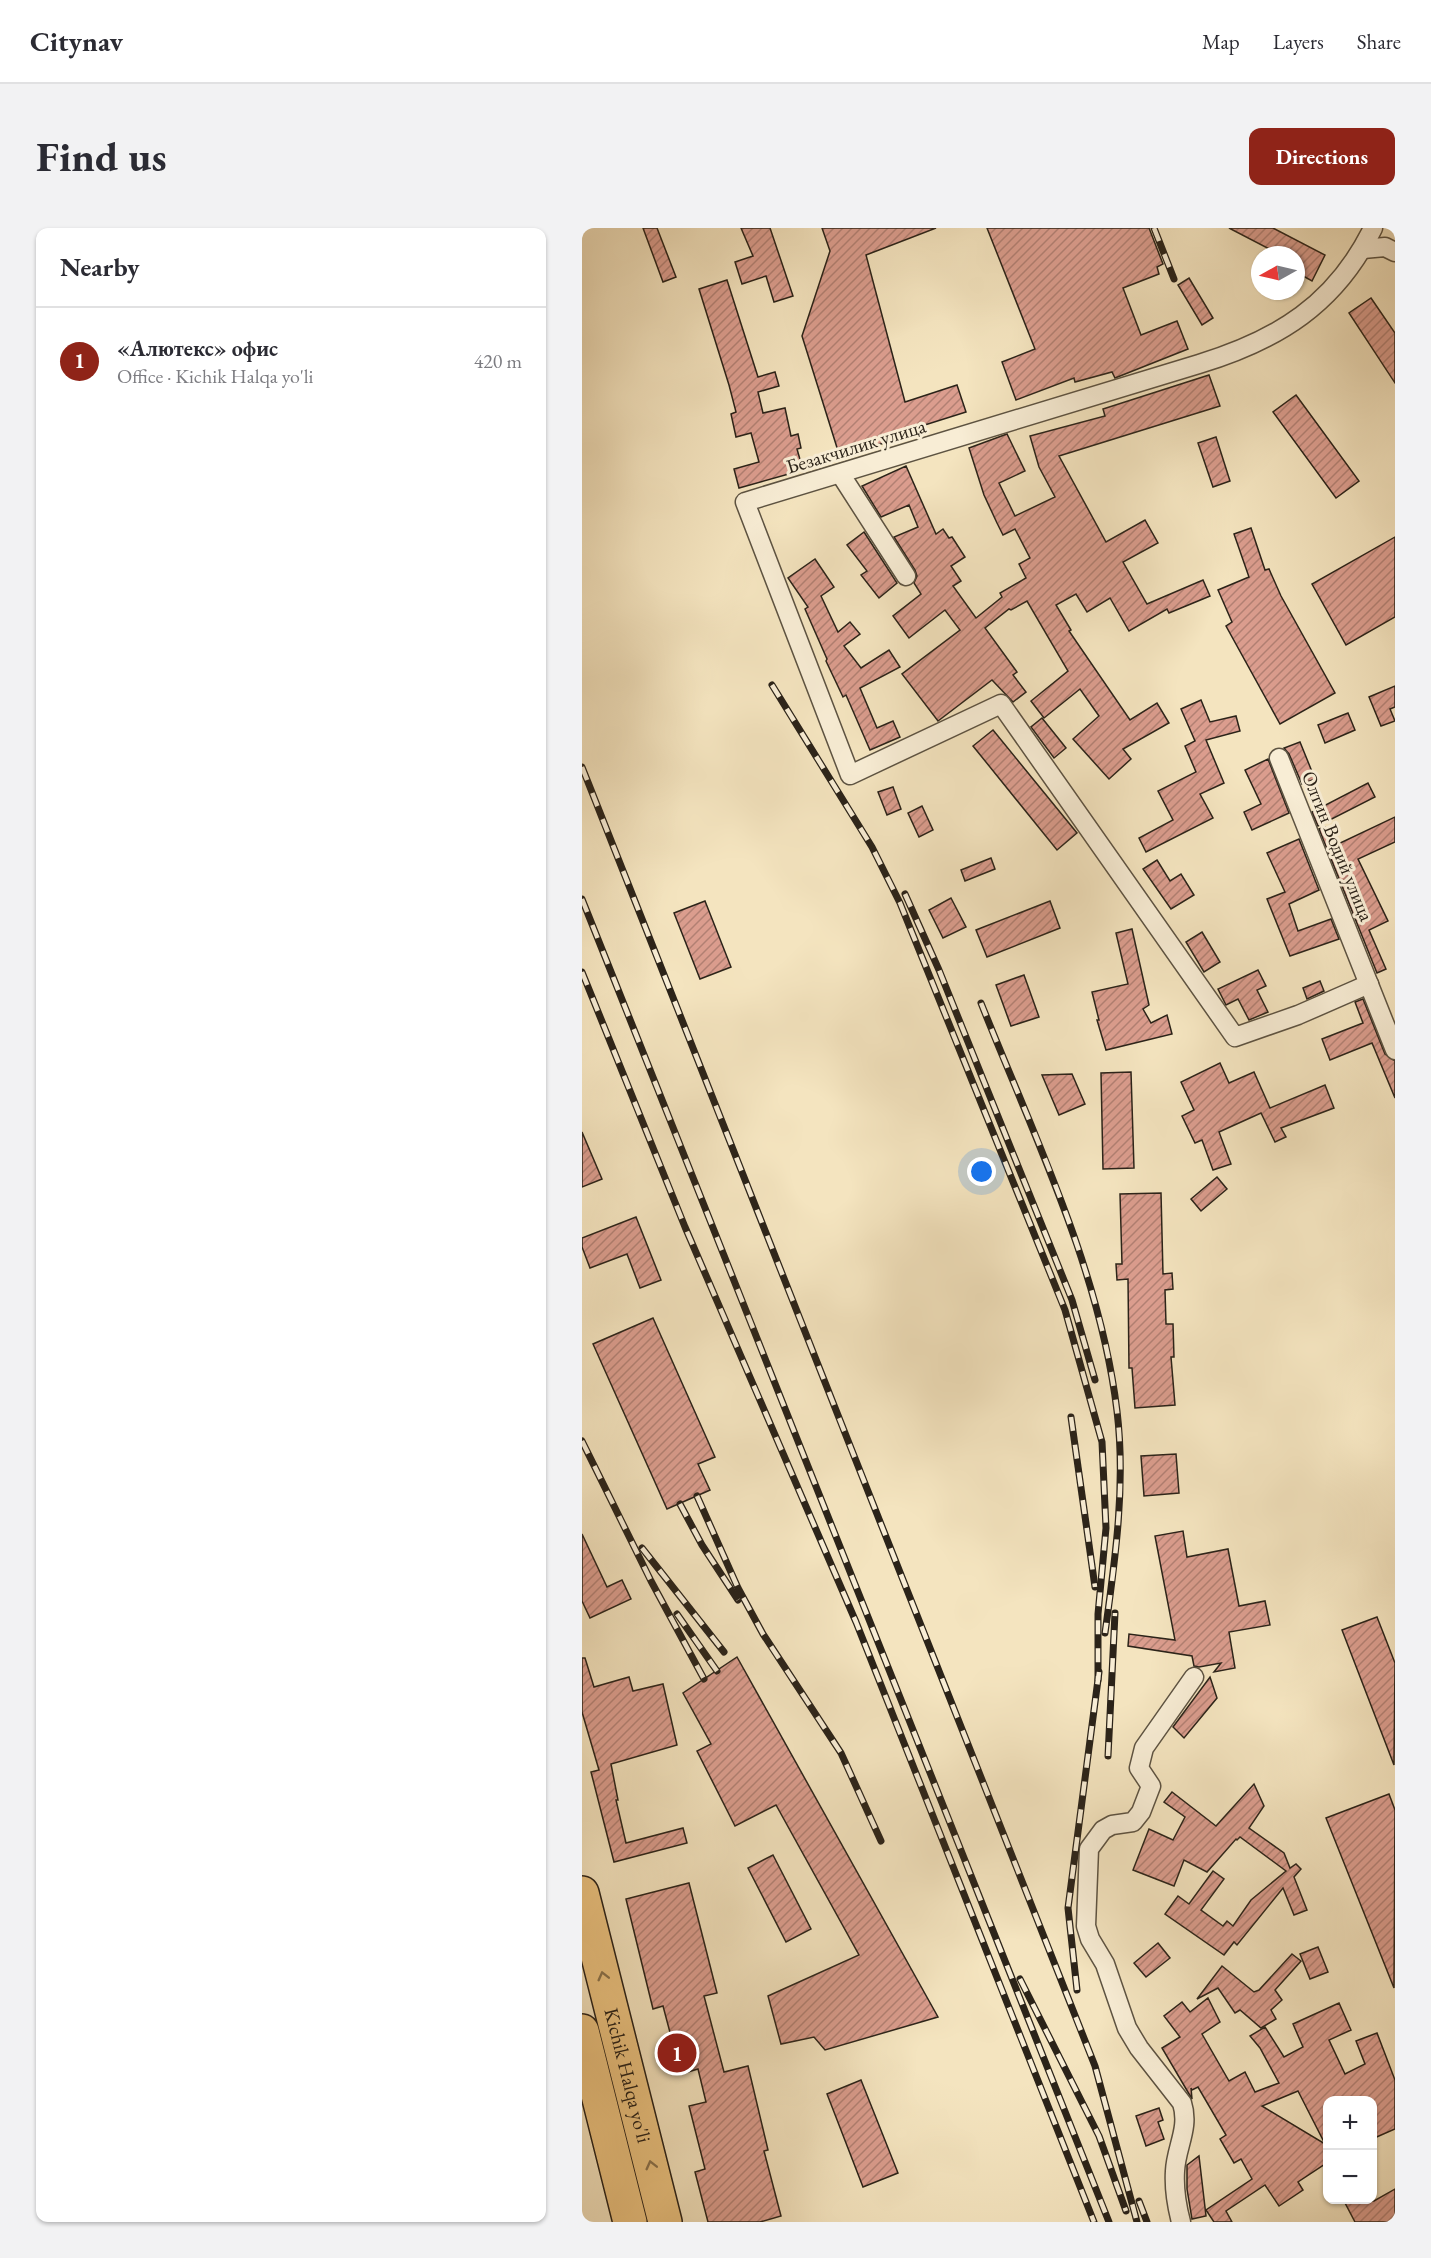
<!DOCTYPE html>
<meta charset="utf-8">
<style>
body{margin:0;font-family:"EB Garamond",serif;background:#f2f2f3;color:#2b2b33}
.controls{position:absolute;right:18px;bottom:18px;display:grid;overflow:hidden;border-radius:12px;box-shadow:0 2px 4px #0004}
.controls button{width:54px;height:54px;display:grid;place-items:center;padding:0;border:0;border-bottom:2px solid #e1e1e2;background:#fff;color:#2b2b33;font:30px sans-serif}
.compass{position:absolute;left:669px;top:18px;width:54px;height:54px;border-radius:50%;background:#fff;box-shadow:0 2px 4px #0004;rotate:262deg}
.you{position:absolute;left:400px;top:944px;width:21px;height:21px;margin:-15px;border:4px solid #fff;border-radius:50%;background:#1a73e8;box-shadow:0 0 0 9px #1a73e833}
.badge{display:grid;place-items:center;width:39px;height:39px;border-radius:50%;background:#8f2418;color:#fff;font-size:20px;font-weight:700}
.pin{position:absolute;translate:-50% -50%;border:3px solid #fff;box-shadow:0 2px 6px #0006}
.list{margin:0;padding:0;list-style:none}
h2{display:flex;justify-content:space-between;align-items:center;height:78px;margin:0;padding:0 24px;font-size:26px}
h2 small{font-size:20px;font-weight:400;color:#7c7c81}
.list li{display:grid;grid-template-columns:39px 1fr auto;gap:18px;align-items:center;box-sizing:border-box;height:108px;padding:0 24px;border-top:2px solid #e1e1e2}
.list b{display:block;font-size:22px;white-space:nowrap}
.list p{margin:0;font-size:20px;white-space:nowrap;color:#7c7c81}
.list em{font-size:20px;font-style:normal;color:#7c7c81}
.map{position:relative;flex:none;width:813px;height:1994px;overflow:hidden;border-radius:12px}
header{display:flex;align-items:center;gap:36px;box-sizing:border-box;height:84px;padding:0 30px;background:#fff;border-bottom:2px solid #e1e1e2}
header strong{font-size:28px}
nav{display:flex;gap:33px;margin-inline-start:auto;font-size:21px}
.intro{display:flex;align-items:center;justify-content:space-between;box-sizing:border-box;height:144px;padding:0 36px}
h1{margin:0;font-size:42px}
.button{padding:15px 27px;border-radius:12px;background:#8f2418;color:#fff;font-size:21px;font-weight:700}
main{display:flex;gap:36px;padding:0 36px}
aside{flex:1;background:#fff;border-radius:12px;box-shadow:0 2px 4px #0004}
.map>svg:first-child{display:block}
.building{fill:url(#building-hatch);stroke:#2b2319;stroke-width:1.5;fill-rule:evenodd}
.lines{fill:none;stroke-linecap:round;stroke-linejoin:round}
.street-casing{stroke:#5d5342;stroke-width:21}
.highway-casing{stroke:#2b2319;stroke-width:36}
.street{stroke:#f8edd5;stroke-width:18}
.highway{stroke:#eac280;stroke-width:33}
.rail-casing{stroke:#2b2319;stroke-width:7}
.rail{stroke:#f8edd5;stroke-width:4.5;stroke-dasharray:14;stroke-linecap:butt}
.oneway{stroke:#8a724c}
.labels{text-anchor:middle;stroke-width:6;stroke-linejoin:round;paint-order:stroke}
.street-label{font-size:20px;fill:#2b2319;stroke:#f8edd5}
</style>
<header>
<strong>Citynav</strong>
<nav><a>Map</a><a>Layers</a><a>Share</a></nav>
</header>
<div class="intro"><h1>Find us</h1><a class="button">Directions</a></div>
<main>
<aside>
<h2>Nearby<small></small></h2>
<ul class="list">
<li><span class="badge">1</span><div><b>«Алютекс» офис</b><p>Office · Kichik Halqa yo'li</p></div><em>420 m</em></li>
</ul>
</aside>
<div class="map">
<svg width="813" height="1994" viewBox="0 0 813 1994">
<defs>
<pattern id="building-hatch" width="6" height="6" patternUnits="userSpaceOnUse" patternTransform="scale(1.5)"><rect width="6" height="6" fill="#db9d8e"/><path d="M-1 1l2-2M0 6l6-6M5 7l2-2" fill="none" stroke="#b28073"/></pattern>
</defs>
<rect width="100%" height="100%" fill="#f4e4bf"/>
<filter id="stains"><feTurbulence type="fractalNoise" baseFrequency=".00333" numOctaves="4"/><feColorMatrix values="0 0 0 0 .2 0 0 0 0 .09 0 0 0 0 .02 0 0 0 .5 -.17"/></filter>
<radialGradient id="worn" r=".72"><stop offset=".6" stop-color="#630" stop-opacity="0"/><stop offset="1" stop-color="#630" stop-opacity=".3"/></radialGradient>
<g class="building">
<path d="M 61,0 L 75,0 L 94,49 L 81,54 Z"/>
<path d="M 159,0 L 188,0 L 211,68 L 192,74 L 184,48 L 160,56 L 153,34 L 171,28 Z"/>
<path d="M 240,0 L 354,0 L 284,27 L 323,174 L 375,157 L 384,184 L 330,201 L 332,208 L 257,226 L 220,108 L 248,23 Z"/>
<path d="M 405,0 L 567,0 L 581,36 L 575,39 L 577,46 L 541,60 L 559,107 L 595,93 L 606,121 L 533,150 L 530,144 L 493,154 L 492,150 L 434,172 L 420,134 L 453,121 Z"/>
<path d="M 647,0 L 691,0 L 743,27 L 730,53 L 714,44 L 714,27 L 699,27 Z"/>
<path d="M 607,50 L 631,90 L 620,97 L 596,57 Z"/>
<path d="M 145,52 L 176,149 L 193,144 L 197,158 L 176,164 L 181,185 L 203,180 L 209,208 L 216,206 L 219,220 L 215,221 L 221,242 L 157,260 L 152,241 L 177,234 L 169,205 L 154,209 L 149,186 L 154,184 L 147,157 L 117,61 Z"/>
<path d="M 789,70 L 813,105 L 813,155 L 767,85 Z"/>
<path d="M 627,147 L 638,178 L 477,228 L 524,314 L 563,292 L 576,315 L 541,334 L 565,376 L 621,352 L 628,368 L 587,385 L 585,381 L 547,403 L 528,370 L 505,384 L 494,366 L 474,377 L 489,402 L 487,403 L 548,492 L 575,475 L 587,495 L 541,521 L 549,531 L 527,551 L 491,511 L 517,488 L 498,461 L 462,490 L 449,473 L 486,443 L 445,373 L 429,382 L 427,381 L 403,400 L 435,444 L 431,447 L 444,464 L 431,474 L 410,452 L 356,493 L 320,446 L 378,402 L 363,382 L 327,410 L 311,388 L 339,366 L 332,355 L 335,348 L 333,342 L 312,309 L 336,299 L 327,277 L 299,289 L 280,258 L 324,238 L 354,306 L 361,301 L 367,310 L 370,309 L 383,329 L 369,338 L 379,353 L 371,358 L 394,390 L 420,369 L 418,365 L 444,350 L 437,336 L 448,330 L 433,301 L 421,307 L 415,295 L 402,267 L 387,220 L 425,206 L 443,243 L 417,255 L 433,288 L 473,269 L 457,239 L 448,208 L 523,188 L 521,181 Z"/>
<path d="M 714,167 L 777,253 L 754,270 L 691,184 Z"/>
<path d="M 634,209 L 648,253 L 631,259 L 616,215 Z"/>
<path d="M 669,300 L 683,342 L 687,341 L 699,368 L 753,465 L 698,496 L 644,398 L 650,394 L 636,362 L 667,349 L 652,306 Z"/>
<path d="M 282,304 L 315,355 L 297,370 L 279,347 L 285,343 L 265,317 Z"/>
<path d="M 813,309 L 813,389 L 764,417 L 730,356 Z"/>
<path d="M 233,331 L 252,359 L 239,368 L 256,404 L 268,394 L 278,406 L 262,418 L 279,440 L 307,422 L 318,439 L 278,460 L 295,500 L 311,493 L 318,509 L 288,522 L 264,467 L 261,469 L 244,433 L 245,431 L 223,381 L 226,379 L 206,350 Z"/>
<path d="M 813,458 L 813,479 L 808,481 L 813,493 L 799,498 L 787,469 Z"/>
<path d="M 619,472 L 628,494 L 654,488 L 658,503 L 624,512 L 642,555 L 618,566 L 631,590 L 564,624 L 557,610 L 591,592 L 576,563 L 614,544 L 603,518 L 613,513 L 599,481 Z"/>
<path d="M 766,485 L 773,502 L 743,515 L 736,497 Z"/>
<path d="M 460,490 L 484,520 L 472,530 L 449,499 Z"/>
<path d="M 411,502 L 495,605 L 475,622 L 391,518 Z"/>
<path d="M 718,514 L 733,551 L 720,556 L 707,526 L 702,520 Z"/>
<path d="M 686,531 L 707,585 L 670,602 L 662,584 L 679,576 L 663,542 Z"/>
<path d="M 786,555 L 793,569 L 736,598 L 730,584 Z"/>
<path d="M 311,559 L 319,581 L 305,587 L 296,564 Z"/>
<path d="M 340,578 L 351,602 L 337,609 L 326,585 Z"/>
<path d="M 813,589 L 813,614 L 776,631 L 806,693 L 787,702 L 804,741 L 795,745 L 737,601 L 743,599 L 752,618 Z"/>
<path d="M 717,611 L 737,662 L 707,676 L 716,703 L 749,691 L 757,711 L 708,728 L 685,671 L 703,664 L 685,625 Z"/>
<path d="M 409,630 L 413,641 L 383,653 L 379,642 Z"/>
<path d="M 575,632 L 588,653 L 599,646 L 612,667 L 589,681 L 561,641 Z"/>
<path d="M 369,670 L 384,699 L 361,710 L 347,682 Z"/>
<path d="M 123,673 L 149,739 L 118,751 L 92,685 Z"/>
<path d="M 468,673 L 478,700 L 405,729 L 394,702 Z"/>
<path d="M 550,701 L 567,777 L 561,781 L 569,795 L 585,787 L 590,806 L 524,822 L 515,792 L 517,792 L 510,764 L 546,756 L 534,705 Z"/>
<path d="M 620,704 L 638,734 L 622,744 L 604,714 Z"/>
<path d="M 676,742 L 684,758 L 675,762 L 686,784 L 667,792 L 656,771 L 644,777 L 636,761 Z"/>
<path d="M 442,747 L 457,789 L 429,798 L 414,757 Z"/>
<path d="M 738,753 L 742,763 L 725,771 L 721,760 Z"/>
<path d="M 781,771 L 803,826 L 813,833 L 813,870 L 790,815 L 748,832 L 740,811 L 781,795 L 773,774 Z"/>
<path d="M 638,835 L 647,855 L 672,844 L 688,880 L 743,857 L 752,880 L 699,900 L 704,909 L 693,914 L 679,885 L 637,904 L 649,936 L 631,942 L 620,912 L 613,915 L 600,888 L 612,882 L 599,854 Z"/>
<path d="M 549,844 L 552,940 L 521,941 L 519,845 Z"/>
<path d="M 490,846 L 503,876 L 477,887 L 460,847 Z"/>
<path d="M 0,904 L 20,951 L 0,959 Z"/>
<path d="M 635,949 L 645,961 L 619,983 L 609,971 Z"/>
<path d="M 579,965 L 581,1046 L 590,1045 L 591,1061 L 583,1062 L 584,1096 L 591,1096 L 592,1129 L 589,1129 L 593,1177 L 553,1180 L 550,1140 L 547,1140 L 546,1051 L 535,1052 L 534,1036 L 540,1036 L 538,966 Z"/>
<path d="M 54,989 L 79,1052 L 58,1060 L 45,1026 L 8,1040 L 0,1019 L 0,1010 Z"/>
<path d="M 71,1090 L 133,1229 L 116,1236 L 128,1262 L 85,1281 L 11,1116 Z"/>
<path d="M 594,1226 L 597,1265 L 562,1268 L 559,1228 Z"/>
<path d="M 601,1303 L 605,1329 L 646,1321 L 657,1378 L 683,1373 L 688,1397 L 647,1404 L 653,1440 L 632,1444 L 639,1435 L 617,1439 L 612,1438 L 610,1428 L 546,1418 L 547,1406 L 593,1412 L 573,1308 Z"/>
<path d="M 0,1306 L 25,1359 L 40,1352 L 49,1371 L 8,1390 L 0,1373 Z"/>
<path d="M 795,1389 L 813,1435 L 812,1537 L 760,1402 Z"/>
<path d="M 155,1429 L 356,1789 L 243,1822 L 232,1809 L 199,1816 L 186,1768 L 277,1727 L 194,1577 L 153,1598 L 115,1523 L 129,1516 L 101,1465 Z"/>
<path d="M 0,1430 L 3,1430 L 12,1459 L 47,1449 L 51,1463 L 81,1456 L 95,1517 L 29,1536 L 36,1572 L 34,1572 L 44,1615 L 101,1600 L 105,1615 L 32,1634 L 9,1544 L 17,1542 L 0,1484 Z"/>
<path d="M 628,1449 L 635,1470 L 602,1510 L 591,1499 Z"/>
<path d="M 672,1556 L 682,1578 L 667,1600 L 702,1625 L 708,1640 L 714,1636 L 719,1641 L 712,1649 L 725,1682 L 712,1687 L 701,1660 L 655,1717 L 652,1714 L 642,1727 L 583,1686 L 596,1668 L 607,1676 L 631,1643 L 642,1651 L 619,1682 L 641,1698 L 645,1693 L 651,1698 L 669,1672 L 704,1643 L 658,1609 L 655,1612 L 654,1611 L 625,1644 L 602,1632 L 592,1658 L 551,1642 L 567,1601 L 591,1612 L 603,1589 L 582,1574 L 590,1564 L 634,1598 Z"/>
<path d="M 807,1566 L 813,1582 L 812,1760 L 744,1590 Z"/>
<path d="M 191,1627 L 229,1701 L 204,1714 L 166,1640 Z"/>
<path d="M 107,1655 L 135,1765 L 122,1768 L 142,1844 L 166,1838 L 186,1922 L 182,1923 L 199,1988 L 178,1994 L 126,1994 L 113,1944 L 123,1941 L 107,1878 L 124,1874 L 116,1841 L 99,1846 L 81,1778 L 71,1781 L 44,1671 Z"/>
<path d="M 576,1715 L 588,1730 L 564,1749 L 552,1735 Z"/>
<path d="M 736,1719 L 746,1744 L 728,1751 L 718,1726 Z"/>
<path d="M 710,1726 L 719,1733 L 693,1762 L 700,1772 L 689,1782 L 694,1791 L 679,1800 L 658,1782 L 653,1785 L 636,1760 L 615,1771 L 640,1738 L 672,1764 L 677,1762 Z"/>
<path d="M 626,1770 L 638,1794 L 620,1806 L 647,1853 L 663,1844 L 673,1864 L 697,1855 L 678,1820 L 668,1808 L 683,1799 L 702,1829 L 721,1819 L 711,1796 L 757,1775 L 769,1802 L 747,1812 L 763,1846 L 783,1836 L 774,1813 L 795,1805 L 813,1852 L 813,1901 L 790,1911 L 790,1872 L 746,1872 L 746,1934 L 716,1954 L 721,1962 L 697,1978 L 683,1957 L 644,1983 L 650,1994 L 632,1994 L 624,1982 L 670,1951 L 659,1931 L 652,1935 L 638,1911 L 644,1907 L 616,1859 L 610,1862 L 609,1860 L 610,1871 L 580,1820 L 598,1809 L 582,1788 L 600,1774 L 608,1784 ZM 716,1863 L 743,1916 L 680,1878 Z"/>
<path d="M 279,1852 L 316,1945 L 281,1959 L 245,1866 Z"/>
<path d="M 577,1880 L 581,1892 L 576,1894 L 582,1911 L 564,1918 L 554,1888 Z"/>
<path d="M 617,1928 L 624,1988 L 610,1991 L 605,1961 L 605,1937 Z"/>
<path d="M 813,1961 L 813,1994 L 773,1994 L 761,1971 L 792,1973 Z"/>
</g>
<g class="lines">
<defs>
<g id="street">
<path d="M 781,21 L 803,19 L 813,24"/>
<path d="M 259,247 L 324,348"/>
<path d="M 697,530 L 813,822"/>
<path d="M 787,756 L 716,787 L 653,809 L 419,476 L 268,547 L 163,274 L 617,136 C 696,112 754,76 791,0"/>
<path d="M 599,1994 C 595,1979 592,1959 593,1943 C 594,1919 608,1900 600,1875 L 557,1820 L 545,1800 L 523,1736 L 508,1711 L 504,1698 L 507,1621 L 521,1602 L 530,1597 L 551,1594 L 559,1584 L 569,1558 L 557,1540 L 562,1520 L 612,1449"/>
</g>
<g id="highway">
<path id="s1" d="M 0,1665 L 83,1994"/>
<path d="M 0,1803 L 48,1994"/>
</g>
</defs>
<use href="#street" class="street-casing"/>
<use href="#highway" class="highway-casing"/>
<use href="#street" class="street"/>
<use href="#highway" class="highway"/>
<defs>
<g id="rail">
<path d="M 572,0 L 592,51"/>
<path d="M 190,457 L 290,619 L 318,675 L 483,1082 L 520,1214 L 524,1300 L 516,1386 L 516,1452"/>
<path d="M 0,539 L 513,1838 L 555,1994"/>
<path d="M 323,666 L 357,742 L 490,1072 L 513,1152"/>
<path d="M 0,671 L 527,1994"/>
<path d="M 0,744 L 103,999 L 274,1394 L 512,1994"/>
<path d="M 399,775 C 451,906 518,1042 535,1183 C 544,1257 533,1333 523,1405"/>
<path d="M 489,1189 L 513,1359"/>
<path d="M 0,1213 L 69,1353 L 122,1451"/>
<path d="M 115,1268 L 156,1360 L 181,1406 L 259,1525 L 299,1613"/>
<path d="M 98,1276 L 120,1317 L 156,1372"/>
<path d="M 60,1320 L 142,1424"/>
<path d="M 95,1386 L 135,1443"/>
<path d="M 526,1528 L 533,1385"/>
<path d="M 438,1751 L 517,1908 L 544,1983"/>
<path d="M 495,1762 L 486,1680 L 517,1444"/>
<path d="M 557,1973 L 565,1994"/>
</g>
</defs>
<use href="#rail" class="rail-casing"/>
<use href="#rail" class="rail"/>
</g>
<defs><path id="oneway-chevron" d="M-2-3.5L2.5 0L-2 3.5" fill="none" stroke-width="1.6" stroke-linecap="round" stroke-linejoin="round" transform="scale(1.5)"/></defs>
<g class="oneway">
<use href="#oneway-chevron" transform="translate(21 1748) rotate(-104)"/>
<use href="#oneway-chevron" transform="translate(69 1937) rotate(-104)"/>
</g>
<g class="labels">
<g class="street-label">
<text transform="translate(274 218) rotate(-17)" y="7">Безакчилик улица</text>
<text transform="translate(756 618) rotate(68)" y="7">Олтин Водий улица</text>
<text dy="7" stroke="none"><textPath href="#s1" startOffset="188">Kichik Halqa yo'li</textPath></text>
</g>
</g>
<rect width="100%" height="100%" filter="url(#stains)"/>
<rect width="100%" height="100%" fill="url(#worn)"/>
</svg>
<div class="controls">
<button>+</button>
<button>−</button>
</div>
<svg class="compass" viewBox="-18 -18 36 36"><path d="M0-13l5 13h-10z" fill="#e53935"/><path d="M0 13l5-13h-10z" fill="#7c7c81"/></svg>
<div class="you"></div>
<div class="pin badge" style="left:95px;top:1825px">1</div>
</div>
</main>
